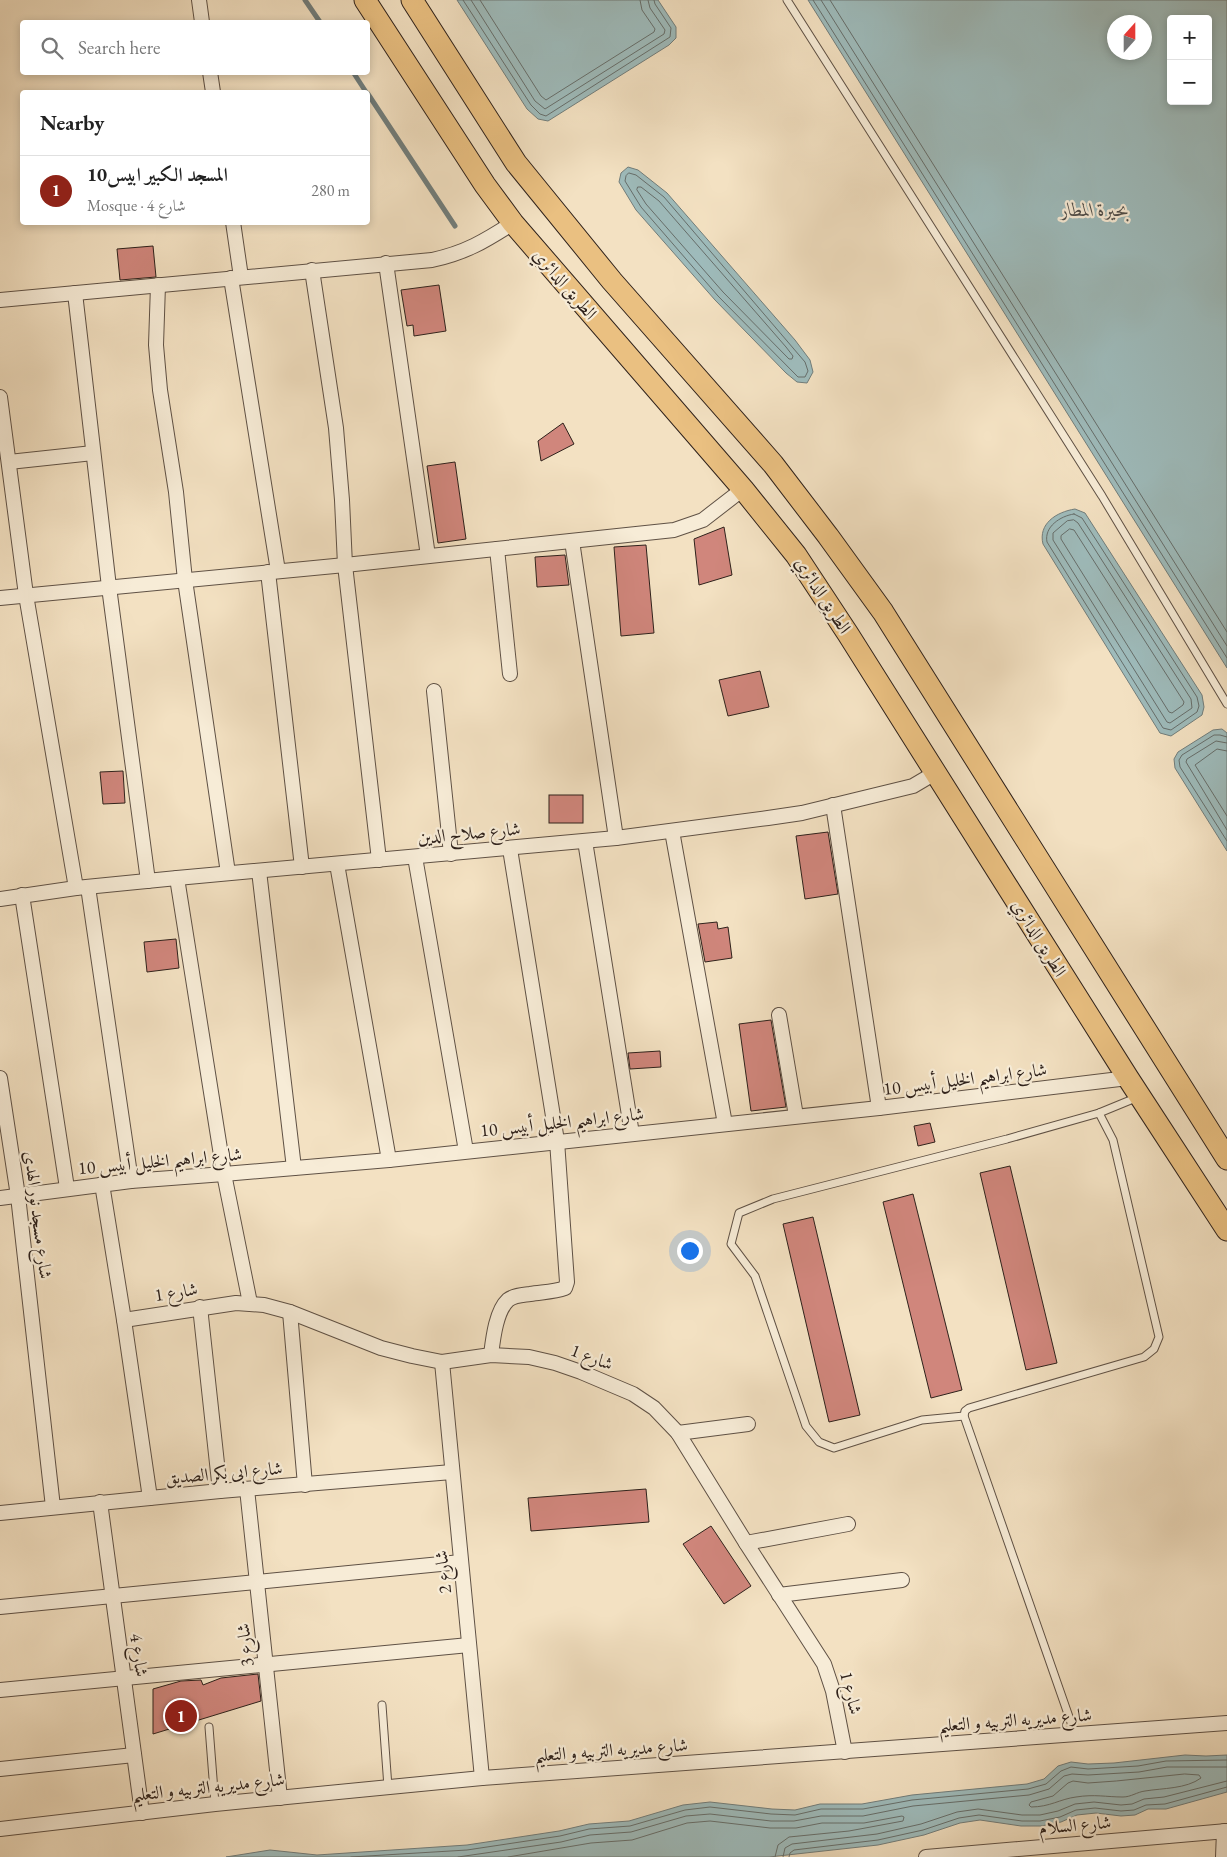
<!DOCTYPE html>
<meta charset="utf-8">
<style>
body{margin:0;font-family:"EB Garamond",Amiri,serif;background:#f2f2f2;color:#222}
.controls{position:absolute;right:15px;top:15px;display:grid;overflow:hidden;border-radius:5px;box-shadow:0 2px 8px #0003}
.controls button{width:45px;height:45px;display:grid;place-items:center;padding:0;border:0;border-bottom:1px solid #e0e0e0;background:#fff;color:#222;font:25px sans-serif}
.compass{position:absolute;left:1107px;top:15px;width:45px;height:45px;border-radius:50%;background:#fff;box-shadow:0 2px 8px #0003;rotate:21deg}
.you{position:absolute;left:689px;top:1250px;width:18px;height:18px;margin:-12px;border:4px solid #fff;border-radius:50%;background:#1a73e8;box-shadow:0 0 0 8px #1a73e833}
.badge{display:grid;place-items:center;width:32px;height:32px;border-radius:50%;background:#8f2418;color:#fff;font-size:16px;font-weight:700}
.pin{position:absolute;translate:-50% -50%;border:2px solid #fff;box-shadow:0 1px 5px #0006}
.list{margin:0;padding:0;list-style:none}
h2{display:flex;justify-content:space-between;align-items:center;height:65px;margin:0;padding:0 20px;font-size:21px}
h2 small{font-size:16px;font-weight:400;color:#767676}
.list li{display:grid;grid-template-columns:32px 1fr auto;gap:15px;align-items:center;box-sizing:border-box;height:70px;padding:0 20px;border-top:1px solid #e0e0e0}
.list b{display:block;font-size:19px;white-space:nowrap}
.list p{margin:0;font-size:16px;white-space:nowrap;color:#767676}
.list em{font-size:16px;font-style:normal;color:#767676}
.icon{flex:none;width:28px;height:28px;fill:none;stroke:currentColor;stroke-width:2;stroke-linecap:round;stroke-linejoin:round}
.map{position:relative;flex:none;width:1227px;height:1857px;overflow:hidden}
.search{position:absolute;background:#fff;box-shadow:0 2px 8px #0003;left:20px;top:20px;width:350px;height:55px;display:flex;align-items:center;gap:12px;box-sizing:border-box;padding:0 18px;border-radius:5px;color:#767676;font-size:19px}
.panel{position:absolute;background:#fff;box-shadow:0 2px 8px #0003;left:20px;top:90px;width:350px;height:135px;border-radius:5px}
.map>svg:first-child{display:block}
.water{fill:#9ebbbb;stroke:#717d7b;fill-rule:evenodd}
.lines{fill:none;stroke-linecap:round;stroke-linejoin:round}
.shore{stroke:#666e6b;stroke-width:1}
.stream{stroke:#717d7b;stroke-width:5}
.building{fill:#d0867c;stroke:#2e211b}
.lane-casing{stroke:#5f5145;stroke-width:9}
.street-casing{stroke:#5f5145;stroke-width:16}
.primary-casing{stroke:#2e211b;stroke-width:23}
.lane{stroke:#f7ecd7;stroke-width:7}
.street{stroke:#f7ecd7;stroke-width:14}
.primary{stroke:#eac081;stroke-width:21}
.labels{text-anchor:middle;stroke-width:4.5;stroke-linejoin:round;paint-order:stroke}
.street-label{font-size:18px;fill:#2e211b;stroke:#f7ecd7}
.water-label{font-size:19px;font-style:italic;fill:#504f4b;stroke:#f7ecd7}
</style>
<div class="map">
<svg width="1227" height="1857" viewBox="0 0 1227 1857">
<rect width="100%" height="100%" fill="#f3e1c2"/>
<filter id="stains"><feTurbulence type="fractalNoise" baseFrequency=".004" numOctaves="4"/><feColorMatrix values="0 0 0 0 .2 0 0 0 0 .09 0 0 0 0 .02 0 0 0 .5 -.17"/></filter>
<radialGradient id="worn" r=".72"><stop offset=".6" stop-color="#630" stop-opacity="0"/><stop offset="1" stop-color="#630" stop-opacity=".3"/></radialGradient>
<g class="water">
<path d="M 457,0 L 658,0 L 676,27 L 676,38 L 669,45 L 548,121 L 538,119 L 527,109 Z"/>
<path d="M 808,0 L 1227,0 L 1227,668 ZM 1171,19 L 1208,19 L 1208,101 L 1171,101 ZM 1114,22 L 1144,22 L 1144,52 L 1114,52 Z"/>
<path d="M 628,167 L 638,170 L 667,193 L 795,340 L 810,360 L 813,372 L 807,383 L 797,382 L 786,373 L 715,300 L 636,210 L 619,182 L 621,173 Z"/>
<path d="M 1075,509 L 1085,513 L 1202,695 L 1204,707 L 1202,715 L 1171,736 L 1160,733 L 1043,544 C 1038,524 1056,512 1075,509 Z"/>
<path d="M 1222,729 L 1227,733 L 1227,851 L 1175,768 L 1174,759 L 1178,752 L 1213,730 Z"/>
<path d="M 1185,1755 L 1206,1756 L 1227,1755 L 1227,1792 L 1166,1809 L 1148,1809 L 1135,1815 L 1121,1816 L 1096,1813 L 1077,1815 L 1061,1822 L 1041,1826 L 1021,1826 L 980,1820 L 960,1823 L 924,1835 L 878,1845 L 769,1857 L 226,1857 L 270,1850 L 317,1855 L 467,1845 L 559,1831 L 589,1824 L 629,1821 L 683,1805 L 710,1802 L 772,1809 L 795,1810 L 820,1804 L 862,1804 L 912,1795 L 1027,1784 L 1044,1779 L 1058,1766 L 1071,1762 L 1088,1764 L 1114,1763 Z"/>
</g>
<g class="lines">
<g class="shore">
<path d="M 463,0 L 531,105 L 540,114 L 546,116 L 670,37 L 671,28 L 655,4 L 654,0"/>
<path d="M 471,0 L 535,101 L 545,109 L 664,34 L 665,30 L 650,8 L 648,0"/>
<path d="M 480,0 L 541,96 L 546,100 L 654,32 L 655,29 L 642,10 L 640,0"/>
<path d="M 813,0 L 1227,658"/>
<path d="M 821,0 L 1227,646"/>
<path d="M 830,0 L 1227,632"/>
<path d="M 629,173 L 636,175 L 664,197 L 805,362 L 808,371 L 805,377 L 798,377 L 718,296 L 641,207 L 625,181 L 626,176 Z"/>
<path d="M 638,187 L 641,187 L 659,201 L 786,347 L 793,356 L 792,359 L 789,359 L 723,292 L 646,204 L 637,190 Z"/>
<path d="M 1074,514 L 1082,518 L 1197,697 L 1199,706 L 1197,712 L 1171,730 L 1163,728 L 1047,542 C 1044,527 1060,516 1074,514 Z"/>
<path d="M 1074,520 L 1078,523 L 1191,699 L 1192,708 L 1170,723 L 1167,722 L 1053,540 L 1053,533 L 1067,521 Z"/>
<path d="M 1070,529 L 1074,530 L 1184,702 L 1183,705 L 1172,713 L 1169,712 L 1061,539 L 1061,536 Z"/>
<path d="M 1227,737 L 1220,735 L 1214,735 L 1182,755 L 1179,760 L 1180,767 L 1227,841"/>
<path d="M 1227,743 L 1216,741 L 1187,759 L 1186,762 L 1227,830"/>
<path d="M 1227,751 L 1217,749 L 1195,765 L 1227,816"/>
<path d="M 1185,1774 L 1199,1775 L 1201,1778 C 1186,1789 1163,1788 1145,1791 C 1137,1792 1131,1797 1123,1797 C 1106,1797 1095,1794 1076,1797 C 1060,1799 1050,1807 1031,1807 L 1029,1805 L 1031,1802 L 1053,1796 L 1068,1783 L 1073,1781 L 1088,1783 L 1116,1781 Z"/>
<path d="M 351,1857 L 467,1850 L 560,1836 L 589,1829 L 630,1826 L 685,1810 L 710,1807 L 771,1814 L 795,1815 L 821,1809 L 863,1809 L 912,1800 L 1028,1789 L 1046,1784 L 1061,1771 L 1071,1767 L 1088,1769 L 1138,1766 L 1166,1761 L 1227,1760"/>
<path d="M 458,1857 L 561,1842 L 590,1835 L 631,1832 L 686,1816 L 710,1814 L 771,1821 L 794,1821 L 821,1816 L 863,1816 L 913,1806 L 1029,1795 L 1049,1789 L 1064,1776 L 1072,1774 L 1088,1775 L 1139,1772 L 1167,1767 L 1227,1767"/>
<path d="M 508,1857 L 591,1843 L 632,1840 L 687,1823 L 710,1821 L 770,1828 L 796,1828 L 822,1823 L 864,1823 L 902,1816 L 904,1817 L 903,1821 L 849,1831 L 789,1837 L 778,1845 L 775,1857"/>
<path d="M 783,1857 L 785,1848 L 792,1844 L 877,1834 L 921,1824 L 957,1812 L 978,1809 L 1022,1815 L 1040,1815 L 1058,1811 L 1075,1804 L 1094,1802 L 1121,1805 L 1132,1804 L 1144,1799 L 1164,1797 L 1227,1781"/>
<path d="M 789,1857 L 790,1853 L 794,1850 L 878,1840 L 923,1830 L 959,1818 L 979,1815 L 1022,1821 L 1040,1821 L 1060,1817 L 1076,1810 L 1095,1808 L 1121,1811 L 1134,1810 L 1146,1805 L 1165,1804 L 1227,1787"/>
</g>
<g class="stream">
<path d="M 305,0 L 320,22"/>
<path d="M 353,72 L 366,92"/>
<path d="M 368,94 L 455,226"/>
</g>
</g>
<g class="building">
<path d="M 153,246 L 156,277 L 120,280 L 117,249 Z"/>
<path d="M 439,285 L 446,331 L 414,336 L 413,325 L 407,326 L 401,290 Z"/>
<path d="M 563,423 L 574,444 L 541,461 L 538,441 Z"/>
<path d="M 455,462 L 466,539 L 438,543 L 427,466 Z"/>
<path d="M 724,527 L 732,575 L 699,585 L 694,539 Z"/>
<path d="M 646,545 L 654,633 L 621,636 L 614,547 Z"/>
<path d="M 565,555 L 569,585 L 537,587 L 535,557 Z"/>
<path d="M 760,671 L 769,707 L 728,716 L 719,680 Z"/>
<path d="M 123,771 L 125,803 L 103,804 L 100,772 Z"/>
<rect x="549" y="795" width="34" height="28"/>
<path d="M 828,832 L 838,894 L 805,899 L 796,836 Z"/>
<path d="M 717,922 L 718,929 L 728,927 L 732,958 L 705,962 L 698,924 Z"/>
<path d="M 176,939 L 179,968 L 147,972 L 144,942 Z"/>
<path d="M 771,1020 L 786,1107 L 751,1111 L 739,1024 Z"/>
<path d="M 660,1051 L 661,1067 L 630,1069 L 628,1053 Z"/>
<path d="M 930,1123 L 935,1142 L 918,1146 L 914,1126 Z"/>
<path d="M 1010,1166 L 1057,1363 L 1026,1370 L 980,1173 Z"/>
<path d="M 913,1194 L 962,1390 L 931,1398 L 883,1202 Z"/>
<path d="M 813,1217 L 860,1415 L 829,1422 L 783,1224 Z"/>
<path d="M 646,1489 L 649,1522 L 531,1531 L 528,1498 Z"/>
<path d="M 711,1526 L 751,1586 L 724,1604 L 683,1544 Z"/>
<path d="M 258,1674 L 261,1701 L 153,1734 L 153,1689 L 181,1681 L 201,1680 L 203,1685 L 221,1678 Z"/>
</g>
<g class="lines">
<defs>
<g id="lane">
<path d="M 787,0 L 1102,496 L 1227,704"/>
<path d="M 964,1416 L 922,1420 L 834,1448 L 819,1442 L 806,1426 L 755,1276 L 731,1244 L 739,1213 L 773,1199 L 1007,1139 L 1099,1113 L 1138,1097"/>
<path d="M 382,1705 L 388,1787"/>
<path d="M 209,1727 L 215,1804"/>
<path d="M 1075,1734 L 964,1416 L 965,1411 L 969,1408 L 1144,1357 L 1154,1349 L 1159,1337 L 1113,1140 L 1099,1113"/>
</g>
<g id="street">
<path d="M 199,0 L 202,22"/>
<path d="M 210,72 L 213,92"/>
<path d="M 233,222 L 241,277"/>
<path d="M 386,263 L 428,556"/>
<path d="M 312,270 L 336,428 L 342,500 L 345,565 L 379,860"/>
<path d="M 231,278 L 278,571"/>
<path d="M 158,285 L 156,345 L 160,390 L 176,492 L 185,580 L 228,873"/>
<path d="M 75,293 L 109,587 L 148,881"/>
<path d="M 0,300 L 432,260 C 465,253 485,241 513,223"/>
<path d="M 0,397 L 26,595 L 76,888"/>
<path d="M 9,462 L 93,453"/>
<path d="M 572,541 L 616,838"/>
<path d="M 497,549 L 510,674"/>
<path d="M 268,572 L 302,867"/>
<path d="M 0,598 L 345,565 L 674,530 L 703,520 L 743,489"/>
<path d="M 434,691 L 451,854"/>
<path d="M 833,805 L 879,1108"/>
<path d="M 672,831 L 725,1124"/>
<path d="M 585,841 L 632,1134"/>
<path d="M 415,857 L 466,1151"/>
<path d="M 337,864 L 389,1160"/>
<path d="M 259,871 L 294,1168"/>
<path d="M 177,878 L 224,1174 L 250,1303"/>
<path d="M 88,887 L 131,1181"/>
<path d="M 22,895 L 67,1188"/>
<path d="M 0,899 L 76,888 L 177,878 L 616,838 L 768,818 L 802,813 L 913,786 L 935,773"/>
<path d="M 779,1015 L 796,1116"/>
<path d="M 0,1078 L 18,1196 L 53,1507"/>
<path d="M 102,1184 L 124,1320 L 150,1498"/>
<path d="M 0,1198 L 131,1181 L 224,1174 L 389,1160 L 879,1108 L 1128,1078"/>
<path d="M 200,1307 L 220,1491"/>
<path d="M 290,1312 L 305,1485"/>
<path d="M 124,1320 L 236,1303 L 264,1305 L 290,1312 L 381,1348 L 412,1356 L 442,1362 L 491,1355 L 529,1357 L 555,1363 L 581,1372 L 633,1394 L 654,1408 L 678,1433 L 746,1543 L 824,1664 L 833,1691 L 845,1752"/>
<path d="M 491,1355 C 493,1339 496,1311 508,1300 C 514,1295 523,1295 530,1294 C 542,1292 554,1292 565,1288 L 567,1282 L 557,1141 L 510,849"/>
<path d="M 442,1362 L 482,1778"/>
<path d="M 678,1433 L 748,1424"/>
<path d="M 247,1489 L 280,1798"/>
<path d="M 100,1502 L 142,1813"/>
<path d="M 0,1513 L 220,1491 L 452,1472"/>
<path d="M 746,1543 L 848,1524"/>
<path d="M 779,1595 L 902,1580"/>
<path d="M 0,1607 L 461,1562"/>
<path d="M 0,1690 L 469,1645"/>
<path d="M 0,1769 L 134,1755"/>
<path d="M 0,1829 L 215,1804 L 482,1778 L 1227,1723"/>
<path d="M 926,1857 L 1227,1831"/>
<path d="M 1223,1857 L 1224,1831"/>
</g>
<g id="primary">
<path d="M 365,0 L 485,185 L 513,223 L 743,489 L 796,555 L 848,634 L 1128,1078 L 1227,1230"/>
<path d="M 412,0 L 516,163 L 612,281 L 773,464 L 828,536 L 883,612 L 1227,1159"/>
</g>
</defs>
<use href="#lane" class="lane-casing"/>
<use href="#street" class="street-casing"/>
<use href="#primary" class="primary-casing"/>
<use href="#lane" class="lane"/>
<use href="#street" class="street"/>
<use href="#primary" class="primary"/>
</g>
<g class="labels">
<g class="street-label">
<text transform="translate(565 284) rotate(49)" y="6">الطريق الدائري</text>
<text transform="translate(823 595) rotate(57)" y="6">الطريق الدائري</text>
<text transform="translate(469 833) rotate(-5)" y="6">شارع صلاح الدين</text>
<text transform="translate(1039 938) rotate(58)" y="6">الطريق الدائري</text>
<text transform="translate(965 1079) rotate(-7)" y="6">شارع ابراهيم الخليل أبيس 10</text>
<text transform="translate(562 1122) rotate(-6)" y="6">شارع ابراهيم الخليل أبيس 10</text>
<text transform="translate(160 1161) rotate(-5)" y="6">شارع ابراهيم الخليل أبيس 10</text>
<text transform="translate(38 1215) rotate(83)" y="6">شارع مسجد نور الهدى</text>
<text transform="translate(176 1292) rotate(-9)" y="6">شارع 1</text>
<text transform="translate(592 1357) rotate(21)" y="6">شارع 1</text>
<text transform="translate(224 1473) rotate(-5)" y="6">شارع ابى بكر الصديق</text>
<text transform="translate(443 1572) rotate(-96)" y="6">شارع 2</text>
<text transform="translate(245 1645) rotate(-96)" y="6">شارع 3</text>
<text transform="translate(139 1655) rotate(82)" y="6">شارع 4</text>
<text transform="translate(851 1693) rotate(76)" y="6">شارع 1</text>
<text transform="translate(1015 1720) rotate(-4)" y="6">شارع مديريه التربيه و التعليم</text>
<text transform="translate(611 1750) rotate(-4)" y="6">شارع مديريه التربيه و التعليم</text>
<text transform="translate(208 1787) rotate(-6)" y="6">شارع مديريه التربيه و التعليم</text>
<text transform="translate(1075 1825) rotate(-5)" y="6">شارع السلام</text>
</g>
<g class="water-label">
<text x="1095" y="216">بحيرة المطار</text>
</g>
</g>
<rect width="100%" height="100%" filter="url(#stains)"/>
<rect width="100%" height="100%" fill="url(#worn)"/>
</svg>
<div class="controls">
<button>+</button>
<button>−</button>
</div>
<svg class="compass" viewBox="-18 -18 36 36"><path d="M0-13l5 13h-10z" fill="#e53935"/><path d="M0 13l5-13h-10z" fill="#767676"/></svg>
<div class="you"></div>
<div class="pin badge" style="left:181px;top:1716px">1</div>
<div class="search"><svg class="icon" aria-label="search" viewBox="0 0 24 24"><circle cx="10" cy="10" r="6"/><path d="M15 15l6 6"/></svg>Search here</div>
<section class="panel">
<h2>Nearby<small></small></h2>
<ul class="list">
<li><span class="badge">1</span><div><b>المسجد الكبير ابيس10</b><p>Mosque · شارع 4</p></div><em>280 m</em></li>
</ul>
</section>
</div>
